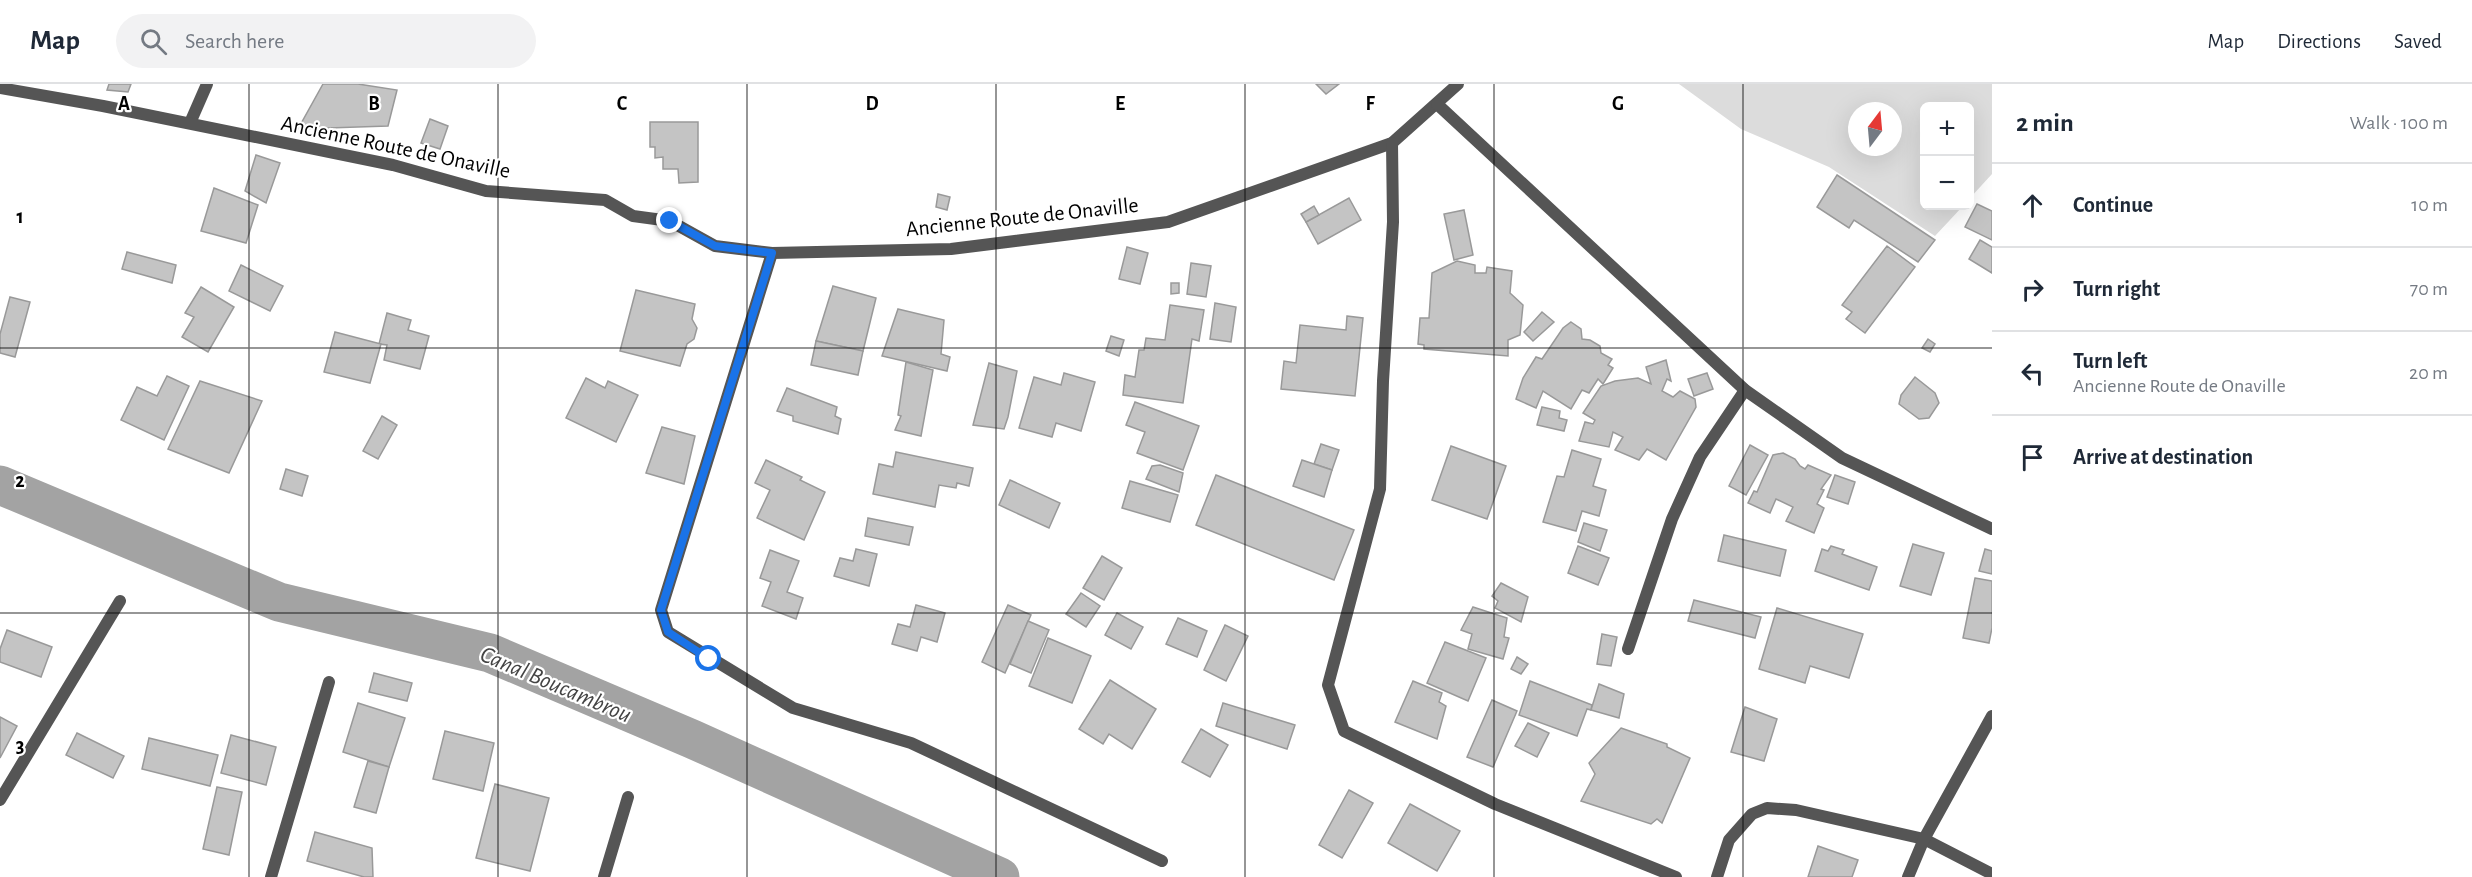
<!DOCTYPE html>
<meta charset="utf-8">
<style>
body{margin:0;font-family:"Alegreya Sans",sans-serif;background:#f2f2f3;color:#1f2937}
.controls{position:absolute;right:18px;top:18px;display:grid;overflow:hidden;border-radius:9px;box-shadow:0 6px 24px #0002}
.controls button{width:54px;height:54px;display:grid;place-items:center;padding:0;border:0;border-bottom:2px solid #e0e1e3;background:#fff;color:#1f2937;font:30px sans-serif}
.compass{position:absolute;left:1848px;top:18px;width:54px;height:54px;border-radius:50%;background:#fff;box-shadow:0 6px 24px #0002;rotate:16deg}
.stop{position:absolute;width:18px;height:18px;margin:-14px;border:4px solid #1a73e8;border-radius:50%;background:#fff}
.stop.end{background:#1a73e8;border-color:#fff;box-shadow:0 2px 6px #0008}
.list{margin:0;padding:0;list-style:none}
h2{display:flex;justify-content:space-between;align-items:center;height:78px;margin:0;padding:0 24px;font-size:26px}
h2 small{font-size:20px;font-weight:400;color:#747a83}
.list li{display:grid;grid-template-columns:39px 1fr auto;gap:18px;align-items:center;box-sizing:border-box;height:84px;padding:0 24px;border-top:2px solid #e0e1e3}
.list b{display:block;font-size:22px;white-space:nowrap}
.list p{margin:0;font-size:20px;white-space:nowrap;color:#747a83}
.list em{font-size:20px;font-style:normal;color:#747a83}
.icon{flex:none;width:33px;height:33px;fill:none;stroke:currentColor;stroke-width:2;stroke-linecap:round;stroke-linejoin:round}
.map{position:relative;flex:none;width:1992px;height:793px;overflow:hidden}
header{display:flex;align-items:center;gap:36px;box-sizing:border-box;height:84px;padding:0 30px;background:#fff;border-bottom:2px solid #e0e1e3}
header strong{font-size:28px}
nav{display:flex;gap:33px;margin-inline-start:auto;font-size:21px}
.search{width:420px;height:54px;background:#f2f2f3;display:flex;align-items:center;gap:15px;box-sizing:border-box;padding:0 21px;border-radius:33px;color:#747a83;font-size:22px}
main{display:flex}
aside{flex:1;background:#fff}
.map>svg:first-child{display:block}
.green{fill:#dcdcdc;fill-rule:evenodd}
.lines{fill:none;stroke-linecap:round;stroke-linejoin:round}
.canal{stroke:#a3a3a3;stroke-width:39}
.building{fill:#c4c4c4;stroke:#999;stroke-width:1.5}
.lane{stroke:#555;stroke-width:12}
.street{stroke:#555;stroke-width:12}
.route{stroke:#1a73e8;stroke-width:8}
.grid{fill:none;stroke:#000;stroke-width:1.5;stroke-opacity:0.55}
.labels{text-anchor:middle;stroke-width:4.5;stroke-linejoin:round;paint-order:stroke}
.street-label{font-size:22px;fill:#000;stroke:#fff}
.water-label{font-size:24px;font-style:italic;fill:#444;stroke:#fff}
.grid-label{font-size:20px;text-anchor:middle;font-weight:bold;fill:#000;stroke:#fff;stroke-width:4.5;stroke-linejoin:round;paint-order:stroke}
</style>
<header>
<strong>Map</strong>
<div class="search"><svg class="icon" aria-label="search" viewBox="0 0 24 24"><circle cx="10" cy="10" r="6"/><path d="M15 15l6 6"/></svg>Search here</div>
<nav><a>Map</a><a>Directions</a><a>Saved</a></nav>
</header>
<main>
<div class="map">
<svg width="1992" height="793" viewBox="0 0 1992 793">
<rect width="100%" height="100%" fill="#fff"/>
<path class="green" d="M 1679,0 L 1992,0 L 1992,90 L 1970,114 L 1970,22 L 1924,22 L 1924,122 L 1963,122 L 1935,152 L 1829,83 L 1741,45 ZM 1857,27 L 1893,27 L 1893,63 L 1857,63 Z"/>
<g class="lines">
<path class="canal" d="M 0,401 L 279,518 L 490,569 L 692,655 L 1000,793"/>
</g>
<g class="building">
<path d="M 109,0 L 131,0 L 128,8 L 107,6 Z"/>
<path d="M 323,0 L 358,0 L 397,6 L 388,42 L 298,45 Z"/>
<path d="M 1316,0 L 1339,0 L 1326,10 Z"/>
<path d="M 430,35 L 448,42 L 440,65 L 421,59 Z"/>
<path d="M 650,38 L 698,38 L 698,98 L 679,99 L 678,85 L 663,85 L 663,73 L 655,74 L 655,63 L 650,63 Z"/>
<path d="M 256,71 L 280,79 L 266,119 L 245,107 Z"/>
<path d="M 1837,91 L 1935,156 L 1918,178 L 1854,136 L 1849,144 L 1817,123 Z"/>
<path d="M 214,104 L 258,121 L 246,159 L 201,147 Z"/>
<path d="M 938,110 L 950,113 L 947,126 L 936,123 Z"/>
<path d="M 1349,114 L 1361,136 L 1318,160 L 1306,138 Z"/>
<path d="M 1977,120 L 1992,127 L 1992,156 L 1965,143 Z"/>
<path d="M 1314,122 L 1319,131 L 1306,138 L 1301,130 Z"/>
<path d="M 1464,126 L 1473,171 L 1454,176 L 1444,130 Z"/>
<path d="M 1980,156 L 1992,163 L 1992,189 L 1969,175 Z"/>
<path d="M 1887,162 L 1915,183 L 1865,249 L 1846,235 L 1852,228 L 1842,221 Z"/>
<path d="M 1127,163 L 1148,169 L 1140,200 L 1119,195 Z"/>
<path d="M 127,168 L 176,181 L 172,199 L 122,185 Z"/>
<path d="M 1457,177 L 1475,181 L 1475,189 L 1486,189 L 1487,183 L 1512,187 L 1510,209 L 1523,221 L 1520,251 L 1508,256 L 1508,272 L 1424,265 L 1424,261 L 1418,260 L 1420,234 L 1429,234 L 1432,189 Z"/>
<path d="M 1191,179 L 1211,182 L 1206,213 L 1187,210 Z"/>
<path d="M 241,181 L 283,202 L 270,227 L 229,207 Z"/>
<path d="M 1171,199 L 1179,199 L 1179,209 L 1171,210 Z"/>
<path d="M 833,202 L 876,214 L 863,267 L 816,257 Z"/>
<path d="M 201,203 L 234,223 L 208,268 L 182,253 L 194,233 L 185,229 Z"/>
<path d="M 636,206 L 695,220 L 692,235 L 697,244 L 694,255 L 687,260 L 680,282 L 620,267 Z"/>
<path d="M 10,213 L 30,218 L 15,273 L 0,269 L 0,250 Z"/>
<path d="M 1215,219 L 1236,223 L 1231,258 L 1210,255 Z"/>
<path d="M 1170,221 L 1204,226 L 1199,257 L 1192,255 L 1183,319 L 1123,311 L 1125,291 L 1135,293 L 1139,266 L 1144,266 L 1146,254 L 1165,256 Z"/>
<path d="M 898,225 L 944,236 L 941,270 L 950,273 L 947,287 L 882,272 Z"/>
<path d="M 1542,228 L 1554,238 L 1533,257 L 1524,248 Z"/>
<path d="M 387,229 L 411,236 L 408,246 L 429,252 L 420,285 L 384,276 L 387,261 L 379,260 Z"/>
<path d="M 1347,232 L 1363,234 L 1355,312 L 1281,305 L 1284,277 L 1296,279 L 1300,241 L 1346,246 Z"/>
<path d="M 1571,238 L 1581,245 L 1582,255 L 1590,256 L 1600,262 L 1601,269 L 1612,275 L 1608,281 L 1613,284 L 1603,300 L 1598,295 L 1589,309 L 1582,306 L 1571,325 L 1543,307 L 1536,324 L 1516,315 L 1523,294 L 1536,273 L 1542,275 L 1563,244 Z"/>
<path d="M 335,248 L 381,260 L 370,299 L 324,288 Z"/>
<path d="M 1111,252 L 1124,256 L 1119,272 L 1106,267 Z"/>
<path d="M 1928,255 L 1935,260 L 1930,268 L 1922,264 Z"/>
<path d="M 816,257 L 863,267 L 858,291 L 811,281 Z"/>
<path d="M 1666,276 L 1671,297 L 1667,295 L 1662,307 L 1673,313 L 1680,307 L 1695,315 L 1696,323 L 1666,376 L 1647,365 L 1639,376 L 1615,366 L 1623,353 L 1613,348 L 1609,363 L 1579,357 L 1585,338 L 1593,340 L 1595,336 L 1583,329 L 1601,302 L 1615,297 L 1638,294 L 1651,300 L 1646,283 Z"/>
<path d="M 906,278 L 933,286 L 921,352 L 895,346 L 901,332 L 898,331 Z"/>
<path d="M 989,279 L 1017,287 L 1008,333 L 1004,345 L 973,341 Z"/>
<path d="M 1064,289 L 1095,298 L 1081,347 L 1056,339 L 1052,353 L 1019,344 L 1034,293 L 1061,301 Z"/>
<path d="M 1707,289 L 1713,305 L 1694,312 L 1688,295 Z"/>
<path d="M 167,292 L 189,302 L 164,356 L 121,336 L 137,303 L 157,312 Z"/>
<path d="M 1915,293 L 1935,309 L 1939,319 L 1929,334 L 1919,335 L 1899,320 L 1901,311 Z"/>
<path d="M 586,294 L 605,304 L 608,297 L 638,311 L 616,358 L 566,334 Z"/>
<path d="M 200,297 L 262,317 L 229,389 L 168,365 Z"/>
<path d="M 787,304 L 837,323 L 835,332 L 841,335 L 838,350 L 793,337 L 793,332 L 777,327 Z"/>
<path d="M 1135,318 L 1199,342 L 1183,386 L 1137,369 L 1145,348 L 1126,341 Z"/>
<path d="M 1542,323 L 1560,327 L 1559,334 L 1567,336 L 1564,347 L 1537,341 Z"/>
<path d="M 382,332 L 397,341 L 378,375 L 363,367 Z"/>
<path d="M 662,343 L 695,352 L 684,400 L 646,389 Z"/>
<path d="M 1321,360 L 1339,366 L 1332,386 L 1314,380 Z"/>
<path d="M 1750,361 L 1768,371 L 1746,411 L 1729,402 Z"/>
<path d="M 1451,362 L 1506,382 L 1487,435 L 1432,416 Z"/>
<path d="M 1572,366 L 1601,375 L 1593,402 L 1606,406 L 1599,432 L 1582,427 L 1576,447 L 1543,438 L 1557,392 L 1564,393 Z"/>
<path d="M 896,368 L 973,384 L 969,402 L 957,399 L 956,404 L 939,401 L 935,423 L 873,410 L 879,380 L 893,383 Z"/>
<path d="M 1783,369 L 1795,375 L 1800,382 L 1805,385 L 1808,381 L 1831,391 L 1821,405 L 1824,406 L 1817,420 L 1824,424 L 1814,449 L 1786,437 L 1793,423 L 1776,415 L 1770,429 L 1748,419 L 1754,407 L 1757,408 L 1773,371 Z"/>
<path d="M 766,376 L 802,393 L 800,396 L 825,408 L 804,456 L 757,434 L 770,406 L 755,399 Z"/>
<path d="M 1302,376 L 1332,386 L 1324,413 L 1293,402 Z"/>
<path d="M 1160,381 L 1183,389 L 1179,408 L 1146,395 L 1152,382 Z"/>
<path d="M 286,385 L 308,392 L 302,412 L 280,405 Z"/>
<path d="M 1216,391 L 1354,446 L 1334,496 L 1196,441 Z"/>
<path d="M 1835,391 L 1855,398 L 1848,420 L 1827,413 Z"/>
<path d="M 1010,396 L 1060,419 L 1049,444 L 999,421 Z"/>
<path d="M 1130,397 L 1178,411 L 1170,438 L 1122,424 Z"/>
<path d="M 868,434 L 913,443 L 909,461 L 865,452 Z"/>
<path d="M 1584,439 L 1607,446 L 1600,467 L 1578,458 Z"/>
<path d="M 1724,451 L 1786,466 L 1780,492 L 1718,477 Z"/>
<path d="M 1913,460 L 1944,469 L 1931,511 L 1900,502 Z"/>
<path d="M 1578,462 L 1609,474 L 1598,501 L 1568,489 Z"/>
<path d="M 1831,462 L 1844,466 L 1842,470 L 1877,483 L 1869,506 L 1815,487 L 1822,465 L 1828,467 Z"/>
<path d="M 856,465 L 877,470 L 869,502 L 834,492 L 840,474 L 853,477 Z"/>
<path d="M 1985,465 L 1992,467 L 1992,490 L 1979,487 Z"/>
<path d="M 770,466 L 799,477 L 787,508 L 803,514 L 796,535 L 762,522 L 771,498 L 760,494 Z"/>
<path d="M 1102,472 L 1122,484 L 1104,516 L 1083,504 Z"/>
<path d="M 1975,494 L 1992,497 L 1992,544 L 1989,559 L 1963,554 Z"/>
<path d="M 1501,499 L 1528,513 L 1521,538 L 1495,524 L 1498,517 L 1492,512 Z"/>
<path d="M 1081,509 L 1100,522 L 1086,543 L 1066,530 Z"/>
<path d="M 1694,516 L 1761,533 L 1755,554 L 1688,537 Z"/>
<path d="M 916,521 L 945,529 L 937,558 L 921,553 L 917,567 L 892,560 L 898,540 L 910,543 Z"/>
<path d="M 1008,521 L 1031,531 L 1005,589 L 982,578 Z"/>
<path d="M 1473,523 L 1507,534 L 1504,553 L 1509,554 L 1503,575 L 1468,565 L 1472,550 L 1461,546 Z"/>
<path d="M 1777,524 L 1863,550 L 1849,594 L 1810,582 L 1805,599 L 1759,585 Z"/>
<path d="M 1117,529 L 1143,543 L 1131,565 L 1105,551 Z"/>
<path d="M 1178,534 L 1207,547 L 1197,573 L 1166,560 Z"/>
<path d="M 1028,537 L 1049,546 L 1031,589 L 1010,580 Z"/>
<path d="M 1225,541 L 1248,552 L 1226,597 L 1204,586 Z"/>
<path d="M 7,546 L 52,563 L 41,593 L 0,578 L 0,565 Z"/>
<path d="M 1602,550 L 1617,553 L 1611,582 L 1597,580 Z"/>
<path d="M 1048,554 L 1091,572 L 1072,619 L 1029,602 Z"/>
<path d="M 1445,558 L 1486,574 L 1468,617 L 1427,599 Z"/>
<path d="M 1517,573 L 1528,580 L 1521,590 L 1511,585 Z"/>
<path d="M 374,589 L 412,599 L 407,617 L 369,608 Z"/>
<path d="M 1110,596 L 1156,625 L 1132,665 L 1109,650 L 1103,660 L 1079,645 Z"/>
<path d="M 1413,597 L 1442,609 L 1439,618 L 1446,622 L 1437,655 L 1395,638 Z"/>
<path d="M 1530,597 L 1592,621 L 1591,626 L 1587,625 L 1577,652 L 1519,631 Z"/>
<path d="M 1599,600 L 1624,610 L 1619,634 L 1591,626 Z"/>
<path d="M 1492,616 L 1517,627 L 1493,683 L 1467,673 Z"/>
<path d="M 358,619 L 405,634 L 389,683 L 343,668 Z"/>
<path d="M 1223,619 L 1295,641 L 1287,665 L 1216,642 Z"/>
<path d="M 1745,623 L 1777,635 L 1764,677 L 1731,668 Z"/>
<path d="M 0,633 L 17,642 L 0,674 Z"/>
<path d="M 1528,639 L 1549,649 L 1537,673 L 1515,662 Z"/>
<path d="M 1621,644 L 1667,660 L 1667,663 L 1690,674 L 1662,739 L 1657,735 L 1651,740 L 1581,717 L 1595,690 L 1589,679 Z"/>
<path d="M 1201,645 L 1228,661 L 1210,693 L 1182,678 Z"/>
<path d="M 445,647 L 494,659 L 483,707 L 433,695 Z"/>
<path d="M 77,649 L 124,672 L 113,694 L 66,671 Z"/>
<path d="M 231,651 L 276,663 L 266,701 L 221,689 Z"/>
<path d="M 149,654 L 218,671 L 210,702 L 142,685 Z"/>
<path d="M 368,677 L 389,683 L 376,729 L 354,723 Z"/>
<path d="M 495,700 L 549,714 L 530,787 L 476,774 Z"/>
<path d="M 217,703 L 242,708 L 229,771 L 203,765 Z"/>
<path d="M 1349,706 L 1373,719 L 1342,774 L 1319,761 Z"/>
<path d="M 1410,720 L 1460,747 L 1437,787 L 1388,759 Z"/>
<path d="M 315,748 L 372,764 L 373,793 L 364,793 L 307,777 Z"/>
<path d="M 1818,762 L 1858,776 L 1852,793 L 1808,793 Z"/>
</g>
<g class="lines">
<path class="lane" d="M 190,39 L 207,0"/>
<g class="street">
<path d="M 0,4 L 103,22 L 393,81 L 486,107 L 605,116 L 633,132 L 670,137 L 715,162 L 772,169 L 951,165 L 1168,138 L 1392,59 L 1458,0"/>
<path d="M 1437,20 L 1745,306 L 1842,374 L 1992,445"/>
<path d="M 1392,59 L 1393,138 L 1383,297 L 1380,405 L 1328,601 L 1344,647 L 1495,720 L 1676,793"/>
<path d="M 772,169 L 661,526 L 668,548 L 793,624 L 911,659 L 1162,777"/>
<path d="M 1628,565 L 1672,435 L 1700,373 L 1745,306"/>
<path d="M 0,716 L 120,517"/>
<path d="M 271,793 L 329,598"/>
<path d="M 604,793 L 628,713"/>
<path d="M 1717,793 L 1729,756 L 1752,730 L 1767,724 L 1796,726 L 1924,755 L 1992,790"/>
<path d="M 1908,793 L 1924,755 L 1992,632"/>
</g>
</g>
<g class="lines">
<path class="route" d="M 670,137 L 715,162 L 772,169 L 661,526 L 668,548 L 709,575"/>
</g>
<path class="grid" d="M 249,0 L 249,793M 498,0 L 498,793M 747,0 L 747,793M 996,0 L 996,793M 1245,0 L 1245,793M 1494,0 L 1494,793M 1743,0 L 1743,793M 0,264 L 1992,264M 0,529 L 1992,529"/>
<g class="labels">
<g class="street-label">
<text transform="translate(396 62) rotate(12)" y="8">Ancienne Route de Onaville</text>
<text transform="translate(1022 132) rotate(-6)" y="8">Ancienne Route de Onaville</text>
</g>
<g class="water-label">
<text transform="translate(556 600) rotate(23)" y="8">Canal Boucambrou</text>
</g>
</g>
<g class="grid-label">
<text x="124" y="26">A</text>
<text x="374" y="26">B</text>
<text x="622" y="26">C</text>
<text x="872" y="26">D</text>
<text x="1120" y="26">E</text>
<text x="1370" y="26">F</text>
<text x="1618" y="26">G</text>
<text x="20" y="139">1</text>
<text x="20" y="403">2</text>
<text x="20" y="668">3</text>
</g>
</svg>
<div class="controls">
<button>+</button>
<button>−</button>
</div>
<svg class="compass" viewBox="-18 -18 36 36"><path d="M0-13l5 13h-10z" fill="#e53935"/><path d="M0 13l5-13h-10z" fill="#747a83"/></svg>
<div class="stop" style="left:709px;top:575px"></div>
<div class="stop end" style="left:670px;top:137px"></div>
</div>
<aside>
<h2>2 min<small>Walk · 100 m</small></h2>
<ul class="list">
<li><svg class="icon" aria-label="ahead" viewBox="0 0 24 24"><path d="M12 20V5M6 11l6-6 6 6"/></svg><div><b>Continue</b></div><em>10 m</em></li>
<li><svg class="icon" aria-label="right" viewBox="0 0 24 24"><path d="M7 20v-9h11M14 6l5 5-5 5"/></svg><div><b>Turn right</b></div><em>70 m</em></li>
<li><svg class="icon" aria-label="left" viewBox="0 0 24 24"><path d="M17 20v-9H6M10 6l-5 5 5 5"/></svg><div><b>Turn left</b><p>Ancienne Route de Onaville</p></div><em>20 m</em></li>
<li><svg class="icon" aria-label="arrive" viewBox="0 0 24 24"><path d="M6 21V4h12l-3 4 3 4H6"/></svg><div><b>Arrive at destination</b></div></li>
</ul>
</aside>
</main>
